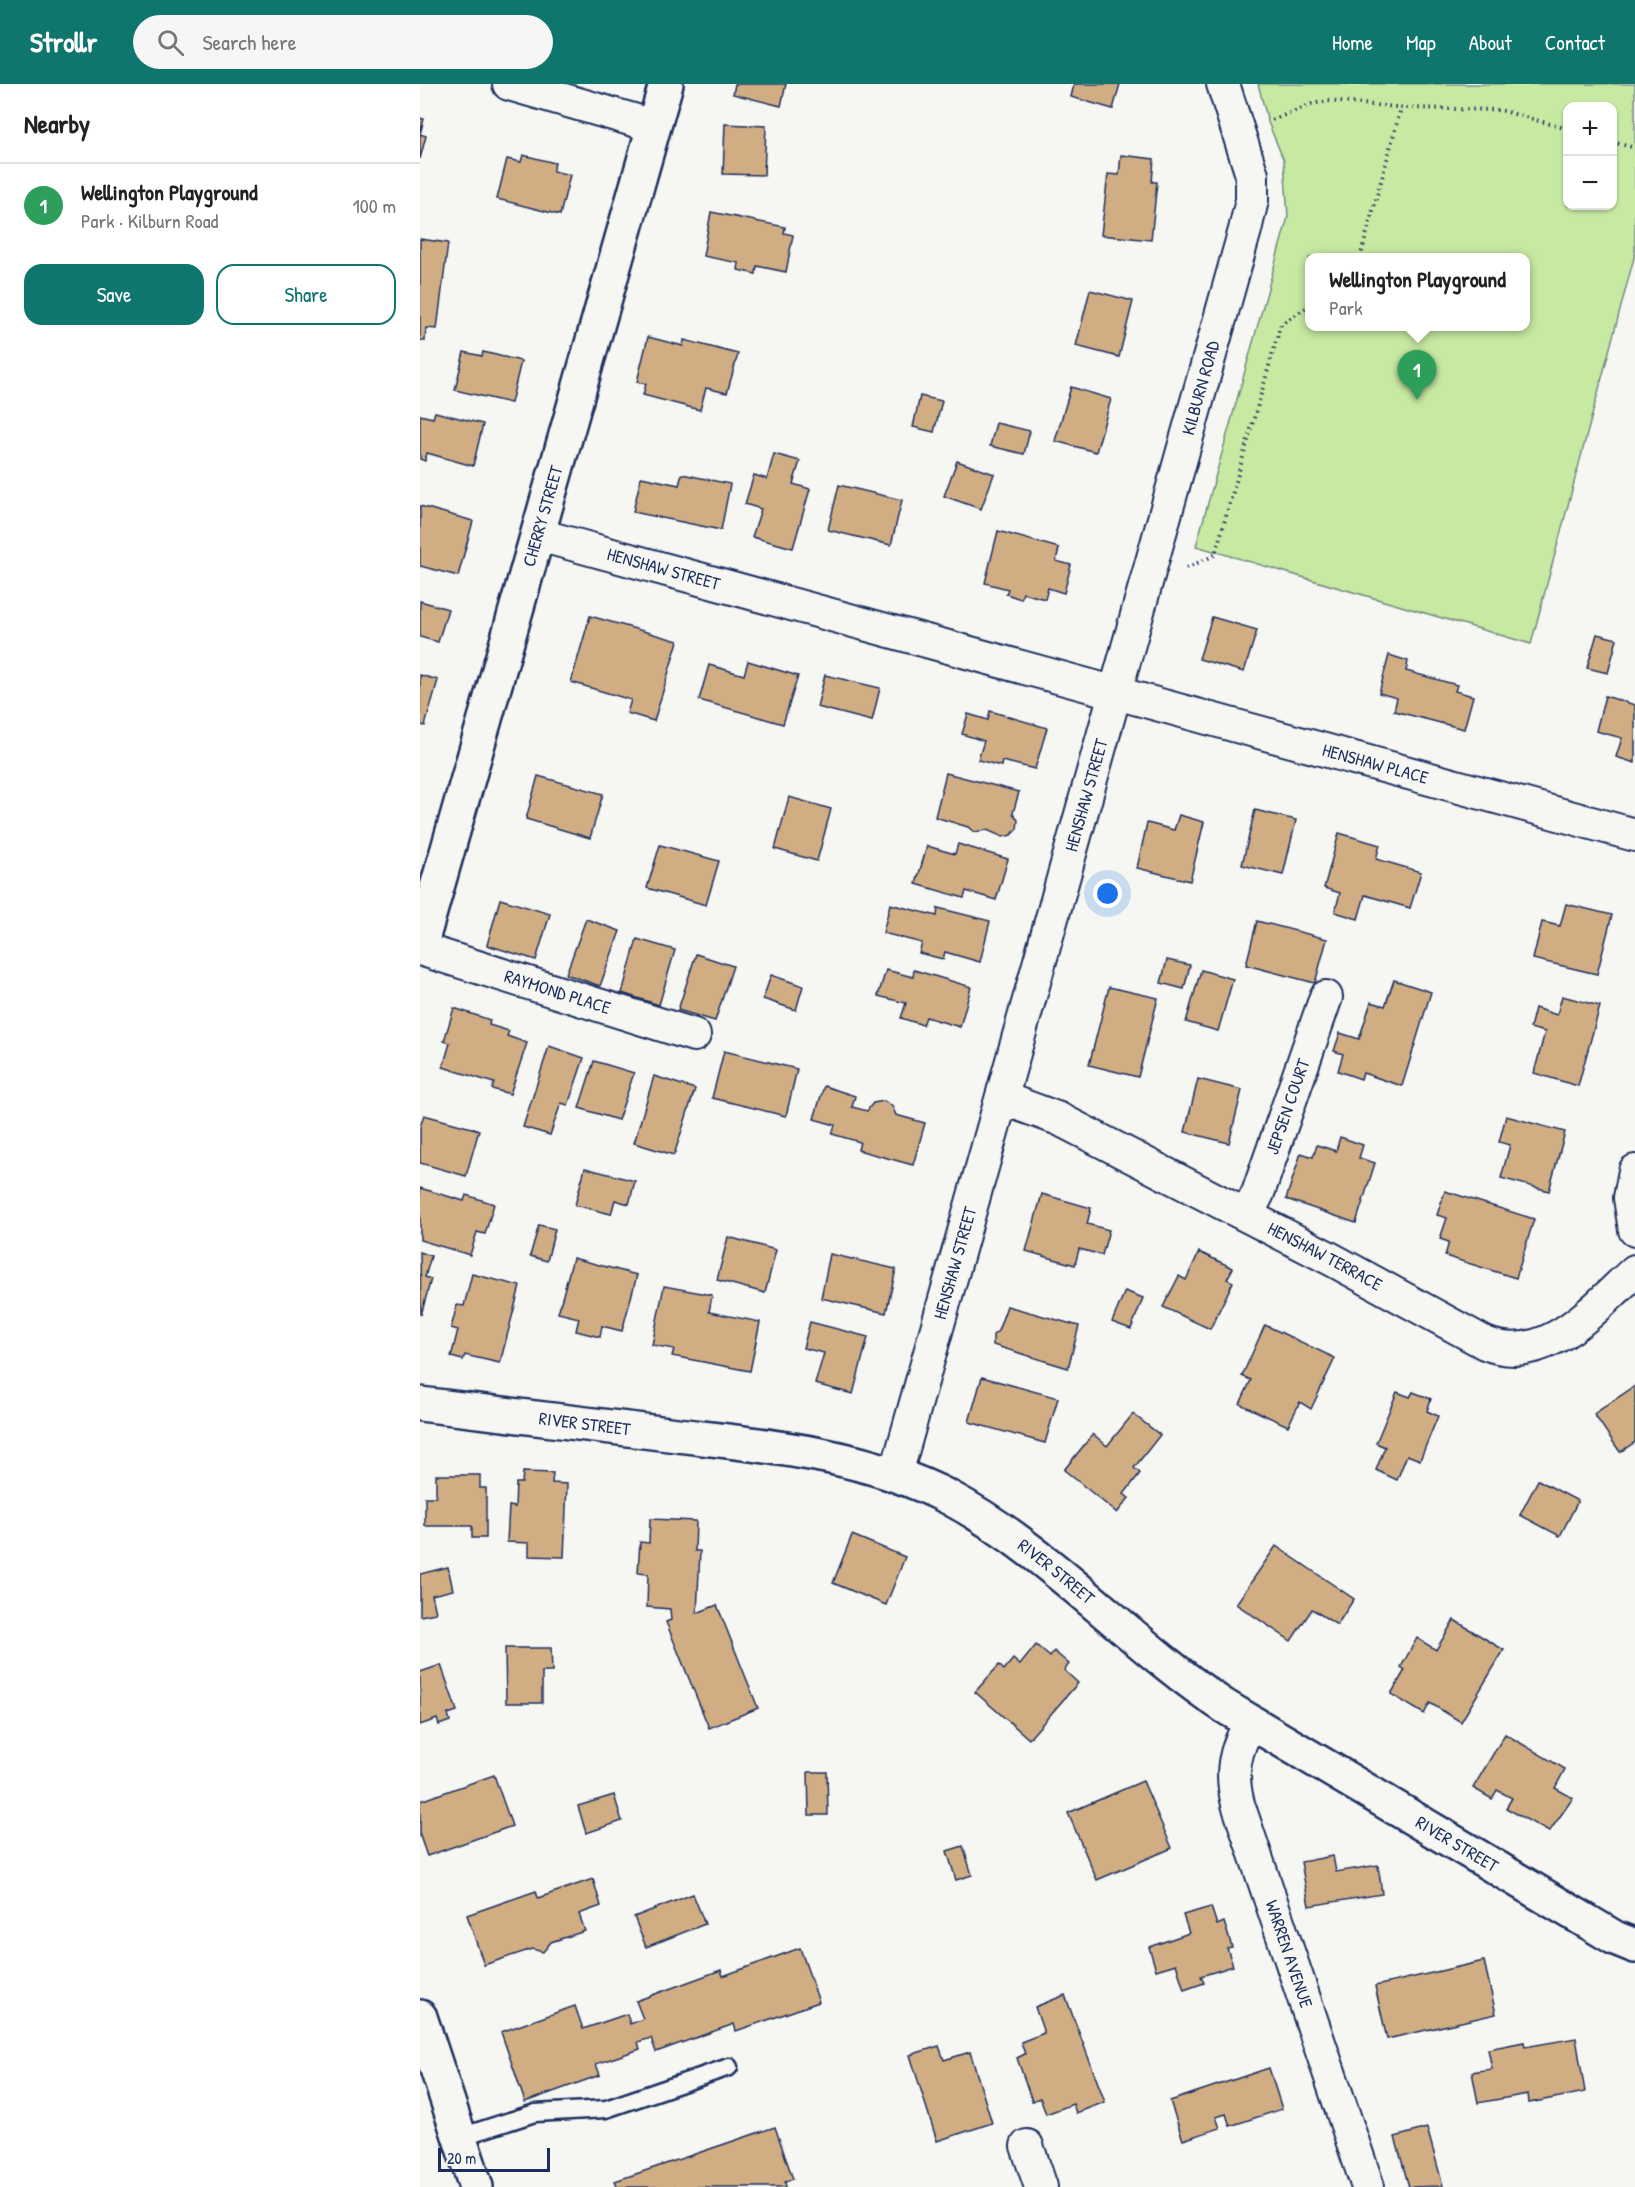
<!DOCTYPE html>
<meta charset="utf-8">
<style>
body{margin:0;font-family:"Patrick Hand",sans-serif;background:#f6f6f6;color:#222}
.controls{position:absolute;right:18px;top:18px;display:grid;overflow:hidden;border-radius:12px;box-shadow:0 2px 4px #0004}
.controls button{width:54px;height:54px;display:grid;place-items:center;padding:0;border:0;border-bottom:2px solid #e0e0e0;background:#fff;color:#222;font:30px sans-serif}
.scale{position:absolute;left:18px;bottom:15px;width:112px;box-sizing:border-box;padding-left:6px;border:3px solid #1b2f5e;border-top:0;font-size:16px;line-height:21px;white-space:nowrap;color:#1b2f5e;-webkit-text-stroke:4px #f6f6f2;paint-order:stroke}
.you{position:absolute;left:688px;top:810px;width:21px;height:21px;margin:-15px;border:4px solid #fff;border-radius:50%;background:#1a73e8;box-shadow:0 0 0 9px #1a73e833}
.badge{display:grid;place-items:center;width:39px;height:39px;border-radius:50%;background:#0f766e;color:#fff;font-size:20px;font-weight:700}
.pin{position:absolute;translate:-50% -50px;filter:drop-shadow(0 2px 3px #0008)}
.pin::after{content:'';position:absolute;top:32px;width:21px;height:18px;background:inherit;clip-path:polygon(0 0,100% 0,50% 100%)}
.popup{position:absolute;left:885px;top:169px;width:225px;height:78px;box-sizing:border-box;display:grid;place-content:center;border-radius:12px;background:#fff;filter:drop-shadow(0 2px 4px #0005);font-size:20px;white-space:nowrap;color:#767676}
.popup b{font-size:22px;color:#222}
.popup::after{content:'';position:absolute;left:50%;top:100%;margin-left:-12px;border:12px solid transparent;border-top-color:#fff}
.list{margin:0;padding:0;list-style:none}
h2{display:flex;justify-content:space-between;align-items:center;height:78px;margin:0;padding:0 24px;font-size:26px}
h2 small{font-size:20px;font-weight:400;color:#767676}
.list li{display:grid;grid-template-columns:39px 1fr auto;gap:18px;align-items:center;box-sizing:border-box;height:84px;padding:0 24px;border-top:2px solid #e0e0e0}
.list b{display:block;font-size:22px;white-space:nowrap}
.list p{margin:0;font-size:20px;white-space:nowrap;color:#767676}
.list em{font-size:20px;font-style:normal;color:#767676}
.actions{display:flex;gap:12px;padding:18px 24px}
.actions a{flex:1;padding:14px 0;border:2px solid #0f766e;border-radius:18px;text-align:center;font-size:21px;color:#0f766e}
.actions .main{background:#0f766e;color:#fff}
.icon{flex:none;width:33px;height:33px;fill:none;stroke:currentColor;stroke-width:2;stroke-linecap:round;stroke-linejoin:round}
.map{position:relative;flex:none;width:1215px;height:2103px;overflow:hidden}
header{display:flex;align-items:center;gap:36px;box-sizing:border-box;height:84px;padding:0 30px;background:#0f766e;color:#fff}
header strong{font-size:28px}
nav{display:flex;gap:33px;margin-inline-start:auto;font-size:21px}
.search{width:420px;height:54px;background:#f6f6f6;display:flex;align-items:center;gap:15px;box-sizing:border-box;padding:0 21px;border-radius:33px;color:#767676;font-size:22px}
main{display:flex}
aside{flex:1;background:#fff}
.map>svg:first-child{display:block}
.green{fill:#c7e9a2;stroke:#718c80;stroke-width:1.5;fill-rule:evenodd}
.building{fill:#d1ad83;stroke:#1b2f5e;stroke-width:1.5}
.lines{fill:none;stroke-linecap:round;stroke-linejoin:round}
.service-casing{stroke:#1b2f5e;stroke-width:21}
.minor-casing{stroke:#1b2f5e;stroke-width:36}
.tertiary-casing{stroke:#1b2f5e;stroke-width:38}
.path{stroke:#1b2f5e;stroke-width:4;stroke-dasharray:1.5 4.5;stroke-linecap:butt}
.service{stroke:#f6f6f2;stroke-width:16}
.minor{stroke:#f6f6f2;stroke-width:32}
.tertiary{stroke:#f6f6f2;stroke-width:33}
.labels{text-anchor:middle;stroke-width:5;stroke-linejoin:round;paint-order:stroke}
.street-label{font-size:18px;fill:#1b2f5e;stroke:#f6f6f2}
</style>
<header>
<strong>Strollr</strong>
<div class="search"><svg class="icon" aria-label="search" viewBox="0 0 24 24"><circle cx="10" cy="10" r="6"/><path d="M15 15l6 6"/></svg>Search here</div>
<nav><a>Home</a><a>Map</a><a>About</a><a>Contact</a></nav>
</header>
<main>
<aside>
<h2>Nearby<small></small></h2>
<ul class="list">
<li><span class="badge" style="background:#2e9e5b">1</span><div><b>Wellington Playground</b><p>Park · Kilburn Road</p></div><em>100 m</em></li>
</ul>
<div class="actions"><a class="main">Save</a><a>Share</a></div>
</aside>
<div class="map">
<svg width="1215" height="2103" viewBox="0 0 1215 2103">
<rect width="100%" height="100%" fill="#f6f6f2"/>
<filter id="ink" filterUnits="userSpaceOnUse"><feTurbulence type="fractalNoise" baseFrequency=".0167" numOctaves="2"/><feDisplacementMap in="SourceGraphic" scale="12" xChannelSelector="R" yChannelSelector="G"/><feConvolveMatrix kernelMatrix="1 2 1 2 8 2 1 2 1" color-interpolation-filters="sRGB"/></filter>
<g filter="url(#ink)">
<path class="green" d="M 838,0 L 1215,0 L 1215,170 L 1111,560 L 776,462 L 868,133 L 864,77 L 848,38 ZM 1148,22 L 1192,22 L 1192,122 L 1148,122 ZM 889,174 L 1105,174 L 1105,242 L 889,242 Z"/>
<g class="building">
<path d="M 315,0 L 366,0 L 361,22 L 313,10 Z"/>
<path d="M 654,0 L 700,0 L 693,25 L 651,13 Z"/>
<path d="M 0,34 L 4,35 L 0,50 L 6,52 L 0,75 Z"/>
<path d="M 305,40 L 346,42 L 344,91 L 303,90 Z"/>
<path d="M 103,71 L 135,79 L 133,87 L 150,91 L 140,131 L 77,115 L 87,75 L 101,78 Z"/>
<path d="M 701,71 L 734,75 L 732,98 L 737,98 L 731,156 L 681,151 L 688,90 L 699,91 Z"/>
<path d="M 291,128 L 365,143 L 364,149 L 373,151 L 366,188 L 337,182 L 336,190 L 318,186 L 319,179 L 283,172 Z"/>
<path d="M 0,155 L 28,159 L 17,245 L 6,244 L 5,257 L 0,256 Z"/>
<path d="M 670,206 L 713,217 L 699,273 L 656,262 Z"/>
<path d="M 228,253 L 263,262 L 264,256 L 318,270 L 307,309 L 286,304 L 280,326 L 223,311 L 226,300 L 217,298 Z"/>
<path d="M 44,268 L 62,272 L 63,268 L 101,277 L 91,319 L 35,306 Z"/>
<path d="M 651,303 L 691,315 L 676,368 L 635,357 Z"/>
<path d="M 500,312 L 522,317 L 514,348 L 493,343 Z"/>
<path d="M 15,328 L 63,340 L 53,382 L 7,369 L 5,377 L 0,375 L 0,331 L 13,334 Z"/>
<path d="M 576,339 L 610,347 L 604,370 L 570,362 Z"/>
<path d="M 354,370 L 380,377 L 373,400 L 390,405 L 373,464 L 332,453 L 341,425 L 325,420 L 334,391 L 347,395 Z"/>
<path d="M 537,377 L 574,390 L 561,425 L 524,412 Z"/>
<path d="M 262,390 L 310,400 L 301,446 L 213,428 L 221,393 L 259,401 Z"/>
<path d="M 419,401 L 482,416 L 471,461 L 408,446 Z"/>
<path d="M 0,422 L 53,437 L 38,492 L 0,482 Z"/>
<path d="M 578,447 L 639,464 L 636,477 L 651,481 L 644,509 L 628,504 L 625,515 L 603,509 L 601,515 L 586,510 L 588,505 L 565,499 Z"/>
<path d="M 0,517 L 28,525 L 18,558 L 0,553 Z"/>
<path d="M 170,532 L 258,557 L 234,637 L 207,629 L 211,616 L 151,598 Z"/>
<path d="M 792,533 L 837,546 L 824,588 L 779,575 Z"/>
<path d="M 1177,550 L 1197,555 L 1188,589 L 1167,584 Z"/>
<path d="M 969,571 L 988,577 L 986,587 L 1037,601 L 1035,607 L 1053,612 L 1044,645 L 974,627 L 977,614 L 959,609 Z"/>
<path d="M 328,577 L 378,592 L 363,640 L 279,616 L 289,581 L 324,591 Z"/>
<path d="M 0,591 L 18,596 L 5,642 L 0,641 Z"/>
<path d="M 405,591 L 460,604 L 452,637 L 397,623 Z"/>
<path d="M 1185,612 L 1215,621 L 1215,679 L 1196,673 L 1202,654 L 1176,647 Z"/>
<path d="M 570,627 L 627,644 L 615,685 L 582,677 L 581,682 L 558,676 L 564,657 L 542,650 L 548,630 L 568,636 Z"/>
<path d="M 526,689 L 599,708 L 593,729 L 598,736 L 597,745 L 591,751 L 583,753 L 567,746 L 554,748 L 548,743 L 515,733 Z"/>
<path d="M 118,692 L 183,710 L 170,754 L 106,735 Z"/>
<path d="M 369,713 L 411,725 L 397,777 L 355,765 Z"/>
<path d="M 835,726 L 876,736 L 863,791 L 822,781 Z"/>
<path d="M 759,731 L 784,738 L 770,797 L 717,784 L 727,739 L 754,746 Z"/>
<path d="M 919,749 L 960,761 L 956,775 L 1001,788 L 990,824 L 945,811 L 938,835 L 915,828 L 920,809 L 904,804 Z"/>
<path d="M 538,760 L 588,775 L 576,816 L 546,807 L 544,814 L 496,800 L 507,762 L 535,770 Z"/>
<path d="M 240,761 L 299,777 L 286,821 L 227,804 Z"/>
<path d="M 80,815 L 130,830 L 116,876 L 67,861 Z"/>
<path d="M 470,820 L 517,832 L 518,824 L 570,837 L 560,878 L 525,868 L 523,875 L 499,869 L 502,859 L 463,849 Z"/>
<path d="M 1146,820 L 1192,831 L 1177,890 L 1113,875 L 1122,838 L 1140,842 Z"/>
<path d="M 166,835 L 200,847 L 180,902 L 146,890 Z"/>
<path d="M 837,837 L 907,855 L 895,899 L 826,881 Z"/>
<path d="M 217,855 L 255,866 L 239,921 L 202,909 Z"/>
<path d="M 276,870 L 313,882 L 295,937 L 258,926 Z"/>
<path d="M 747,876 L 770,881 L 764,905 L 741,899 Z"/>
<path d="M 466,886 L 493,893 L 494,886 L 551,903 L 540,943 L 506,933 L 503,941 L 481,934 L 486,919 L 458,912 Z"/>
<path d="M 781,886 L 813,895 L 798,947 L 766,938 Z"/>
<path d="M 351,891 L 383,902 L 376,926 L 343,915 Z"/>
<path d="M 974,896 L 1011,908 L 982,1002 L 943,989 L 941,995 L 918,987 L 923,970 L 914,967 L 920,949 L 939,955 L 951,918 L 965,922 Z"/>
<path d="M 689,903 L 738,914 L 718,993 L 669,981 Z"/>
<path d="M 1142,912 L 1180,922 L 1158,1002 L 1114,989 L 1125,948 L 1110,944 L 1115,924 L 1137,931 Z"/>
<path d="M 34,924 L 70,936 L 69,941 L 89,947 L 87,952 L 107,959 L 90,1010 L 72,1005 L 74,999 L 23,983 L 30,959 L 24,957 Z"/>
<path d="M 129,962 L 164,974 L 148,1021 L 141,1019 L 130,1051 L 103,1043 Z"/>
<path d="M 304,967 L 377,985 L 366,1032 L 292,1014 Z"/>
<path d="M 174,977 L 214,989 L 198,1036 L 159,1024 Z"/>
<path d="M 234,992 L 275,1005 L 254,1071 L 214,1059 Z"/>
<path d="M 778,995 L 822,1006 L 809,1059 L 765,1048 Z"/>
<path d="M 404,1002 L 435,1012 L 432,1023 L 447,1027 L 453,1019 L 464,1017 L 472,1022 L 476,1031 L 505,1039 L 493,1081 L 438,1066 L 440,1058 L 412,1050 L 415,1041 L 394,1035 Z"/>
<path d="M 4,1031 L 59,1046 L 46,1092 L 0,1079 L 0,1043 Z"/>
<path d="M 1086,1032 L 1145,1048 L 1129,1107 L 1081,1094 L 1090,1061 L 1079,1058 Z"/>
<path d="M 920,1053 L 943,1061 L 939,1074 L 955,1079 L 936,1139 L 866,1115 L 881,1069 L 893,1073 L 897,1061 L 916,1067 Z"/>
<path d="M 165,1084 L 215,1097 L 209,1120 L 195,1116 L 191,1130 L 155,1121 Z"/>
<path d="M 0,1104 L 44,1117 L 46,1111 L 74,1120 L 65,1150 L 57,1148 L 50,1171 L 0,1156 Z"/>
<path d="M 1025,1107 L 1114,1135 L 1096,1194 L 1025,1172 L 1029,1158 L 1020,1155 L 1027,1134 L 1017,1131 Z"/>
<path d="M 622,1110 L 671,1124 L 667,1140 L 689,1146 L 682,1171 L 659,1165 L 655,1181 L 606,1167 Z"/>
<path d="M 119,1141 L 135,1145 L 127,1177 L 110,1172 Z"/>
<path d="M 308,1153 L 356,1166 L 345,1209 L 297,1196 Z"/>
<path d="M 0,1168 L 11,1172 L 5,1193 L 11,1195 L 1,1231 Z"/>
<path d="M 779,1168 L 813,1184 L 807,1195 L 813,1198 L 790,1245 L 743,1223 L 759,1192 L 766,1196 Z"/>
<path d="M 410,1170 L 476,1185 L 466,1229 L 401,1214 Z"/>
<path d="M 153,1174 L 217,1191 L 202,1247 L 182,1242 L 180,1253 L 156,1247 L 159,1234 L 138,1229 Z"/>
<path d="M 52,1190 L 100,1202 L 80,1279 L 45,1271 L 43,1276 L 31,1273 L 38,1246 L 31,1244 L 37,1221 L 44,1222 Z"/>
<path d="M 244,1202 L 292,1211 L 289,1228 L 340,1238 L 330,1287 L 252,1272 L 254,1265 L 232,1261 Z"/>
<path d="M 705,1207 L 723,1214 L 711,1245 L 692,1238 Z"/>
<path d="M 587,1222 L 659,1242 L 648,1284 L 573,1261 L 573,1251 L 578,1247 Z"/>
<path d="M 390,1238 L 448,1253 L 433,1310 L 395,1300 L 404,1269 L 383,1264 Z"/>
<path d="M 845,1241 L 915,1274 L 891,1325 L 880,1318 L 868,1342 L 820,1320 L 831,1296 L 822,1292 Z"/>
<path d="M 562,1293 L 638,1314 L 625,1359 L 549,1338 Z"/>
<path d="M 1215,1302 L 1215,1358 L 1200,1368 L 1174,1330 Z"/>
<path d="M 977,1308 L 990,1313 L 993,1308 L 1011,1315 L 1007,1327 L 1018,1332 L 1000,1376 L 987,1371 L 977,1396 L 956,1386 L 965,1363 L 956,1359 Z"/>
<path d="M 713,1330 L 740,1351 L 714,1384 L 720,1389 L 704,1410 L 709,1414 L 697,1429 L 644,1386 L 673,1350 L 687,1362 Z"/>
<path d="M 103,1388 L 133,1389 L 132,1399 L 147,1400 L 144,1473 L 109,1472 L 109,1459 L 87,1458 L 89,1422 L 95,1423 L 96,1399 L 102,1399 Z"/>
<path d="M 16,1391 L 60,1391 L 60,1404 L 66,1404 L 66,1454 L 52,1454 L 52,1442 L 5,1442 L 5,1413 L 16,1413 Z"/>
<path d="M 1118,1396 L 1158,1417 L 1140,1452 L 1100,1431 Z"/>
<path d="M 230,1435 L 276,1437 L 275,1467 L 280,1467 L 277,1529 L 297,1521 L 338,1624 L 289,1644 L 246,1538 L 251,1536 L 250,1525 L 227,1523 L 228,1490 L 218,1489 L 220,1458 L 229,1459 Z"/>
<path d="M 432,1451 L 485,1473 L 466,1521 L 413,1499 Z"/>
<path d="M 856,1462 L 934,1515 L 917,1541 L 892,1525 L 871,1557 L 816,1520 Z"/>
<path d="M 28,1483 L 33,1506 L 12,1511 L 16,1529 L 0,1532 L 0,1490 Z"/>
<path d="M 1034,1536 L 1084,1566 L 1041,1638 L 1010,1619 L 1004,1630 L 971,1610 L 985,1586 L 981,1583 L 997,1554 L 1016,1566 Z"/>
<path d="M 616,1561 L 630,1573 L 634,1567 L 649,1580 L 644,1586 L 658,1599 L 609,1655 L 555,1608 L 579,1581 L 584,1586 L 593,1575 L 600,1581 Z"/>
<path d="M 85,1564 L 131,1564 L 132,1588 L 122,1588 L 122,1619 L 86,1619 Z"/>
<path d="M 21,1581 L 37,1627 L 28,1630 L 30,1637 L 19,1641 L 17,1635 L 0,1641 L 0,1588 Z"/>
<path d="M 1085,1650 L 1145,1685 L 1135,1704 L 1153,1714 L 1129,1748 L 1086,1724 L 1092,1714 L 1077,1706 L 1072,1715 L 1053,1704 Z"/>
<path d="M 388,1688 L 407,1688 L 408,1731 L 389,1731 Z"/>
<path d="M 74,1691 L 92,1742 L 7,1772 L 0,1752 L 0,1717 Z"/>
<path d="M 723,1697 L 752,1764 L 677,1796 L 648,1729 Z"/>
<path d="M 194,1711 L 202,1737 L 166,1749 L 158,1722 Z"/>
<path d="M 543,1762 L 552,1791 L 536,1796 L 527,1767 Z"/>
<path d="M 913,1772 L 916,1788 L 958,1781 L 962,1810 L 889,1822 L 881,1778 Z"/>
<path d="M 173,1795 L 181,1822 L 159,1830 L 165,1847 L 131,1858 L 123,1868 L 112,1865 L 64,1881 L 47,1831 L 116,1807 L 118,1814 Z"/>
<path d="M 273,1810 L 285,1840 L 226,1863 L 214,1833 Z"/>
<path d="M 791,1823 L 797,1841 L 804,1838 L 812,1863 L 807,1864 L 813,1882 L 781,1892 L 784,1899 L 764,1906 L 756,1880 L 736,1886 L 729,1863 L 769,1849 L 763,1831 Z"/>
<path d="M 380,1864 L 399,1918 L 316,1947 L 314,1940 L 236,1968 L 231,1954 L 218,1958 L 220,1965 L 176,1980 L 180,1991 L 105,2018 L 81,1948 L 155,1922 L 163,1945 L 207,1930 L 210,1940 L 223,1935 L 216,1917 L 301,1886 L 303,1892 Z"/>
<path d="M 1064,1877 L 1076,1930 L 967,1955 L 955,1902 Z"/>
<path d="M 645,1911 L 685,2018 L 656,2029 L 653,2020 L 626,2030 L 620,2014 L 612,2017 L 597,1974 L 605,1970 L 601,1958 L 624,1949 L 615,1923 Z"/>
<path d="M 1156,1954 L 1165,2008 L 1109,2019 L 1108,2010 L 1058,2019 L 1052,1988 L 1072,1985 L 1068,1965 L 1104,1958 L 1105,1963 Z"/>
<path d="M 519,1962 L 524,1976 L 550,1968 L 572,2039 L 517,2057 L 490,1971 Z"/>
<path d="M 849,1984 L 862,2025 L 810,2042 L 806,2030 L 796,2033 L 800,2044 L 763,2056 L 750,2017 Z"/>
<path d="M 355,2043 L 373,2095 L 365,2098 L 366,2103 L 197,2103 L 195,2097 Z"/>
<path d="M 1007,2044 L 1023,2102 L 989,2103 L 975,2053 Z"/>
</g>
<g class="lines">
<defs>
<path id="service" d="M 40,2053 L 115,2029 L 186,2025 L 309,1983"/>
<g id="minor">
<path d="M 89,0 L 234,42"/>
<path id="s1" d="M 119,451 L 1215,751"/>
<path id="s2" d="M 0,865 L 274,951"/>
<path id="s3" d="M 582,1014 L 639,1035 L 913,1176 L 1065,1259 C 1126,1284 1174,1224 1215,1187"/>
<path d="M 1215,1087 L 1210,1114 L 1215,1146"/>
<path id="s4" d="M 827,1131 L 838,1109 L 906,913"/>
<path id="s5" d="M 476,1390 L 825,146 L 832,116 L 832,91 L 803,0"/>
<path id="s6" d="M 831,1638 C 814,1666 810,1689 818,1720 L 948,2103"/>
<path d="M 607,2062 L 621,2103"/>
</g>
<g id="tertiary">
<path id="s7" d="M 0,863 L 246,0"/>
<path id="s8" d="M 0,1320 C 86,1330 171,1341 257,1351 C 350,1362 445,1370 530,1414 C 631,1468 709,1559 804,1622 L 1195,1854 L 1215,1862"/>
<path d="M 0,1933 L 56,2103"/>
</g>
</defs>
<use href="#service" class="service-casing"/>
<use href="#minor" class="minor-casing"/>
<use href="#tertiary" class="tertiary-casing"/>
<g class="path">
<path d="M 852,36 L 892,20 L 908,17 L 988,24 L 1080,26 L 1148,45"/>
<path d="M 1192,58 L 1215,64"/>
<path d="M 940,174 L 981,24"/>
<path d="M 766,484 L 795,471 L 861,240 L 889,222"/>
</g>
<use href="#service" class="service"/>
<use href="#minor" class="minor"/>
<use href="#tertiary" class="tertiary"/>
</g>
</g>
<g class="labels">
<g class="street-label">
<text dy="6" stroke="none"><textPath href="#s5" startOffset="1128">KILBURN ROAD</textPath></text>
<text dy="6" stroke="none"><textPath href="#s7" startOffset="448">CHERRY STREET</textPath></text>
<text dy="6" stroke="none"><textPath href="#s1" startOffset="129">HENSHAW STREET</textPath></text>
<text dy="6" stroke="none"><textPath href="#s1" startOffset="867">HENSHAW PLACE</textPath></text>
<text dy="6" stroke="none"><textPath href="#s5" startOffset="705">HENSHAW STREET</textPath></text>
<text dy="6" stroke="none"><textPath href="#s2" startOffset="144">RAYMOND PLACE</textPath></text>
<text dy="6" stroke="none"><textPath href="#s4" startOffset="116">JEPSEN COURT</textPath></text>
<text dy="6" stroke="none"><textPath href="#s3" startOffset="360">HENSHAW TERRACE</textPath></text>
<text dy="6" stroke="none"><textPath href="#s5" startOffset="219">HENSHAW STREET</textPath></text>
<text dy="6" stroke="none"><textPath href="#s8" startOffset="166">RIVER STREET</textPath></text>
<text dy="6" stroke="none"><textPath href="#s8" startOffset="670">RIVER STREET</textPath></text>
<text dy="6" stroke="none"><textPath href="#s8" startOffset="1156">RIVER STREET</textPath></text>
<text dy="6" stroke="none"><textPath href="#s6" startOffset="244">WARREN AVENUE</textPath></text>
</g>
</g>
</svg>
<div class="controls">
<button>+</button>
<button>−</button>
</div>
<div class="scale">20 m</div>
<div class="you"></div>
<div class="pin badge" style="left:997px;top:316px;background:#2e9e5b">1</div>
<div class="popup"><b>Wellington Playground</b>Park</div>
</div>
</main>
